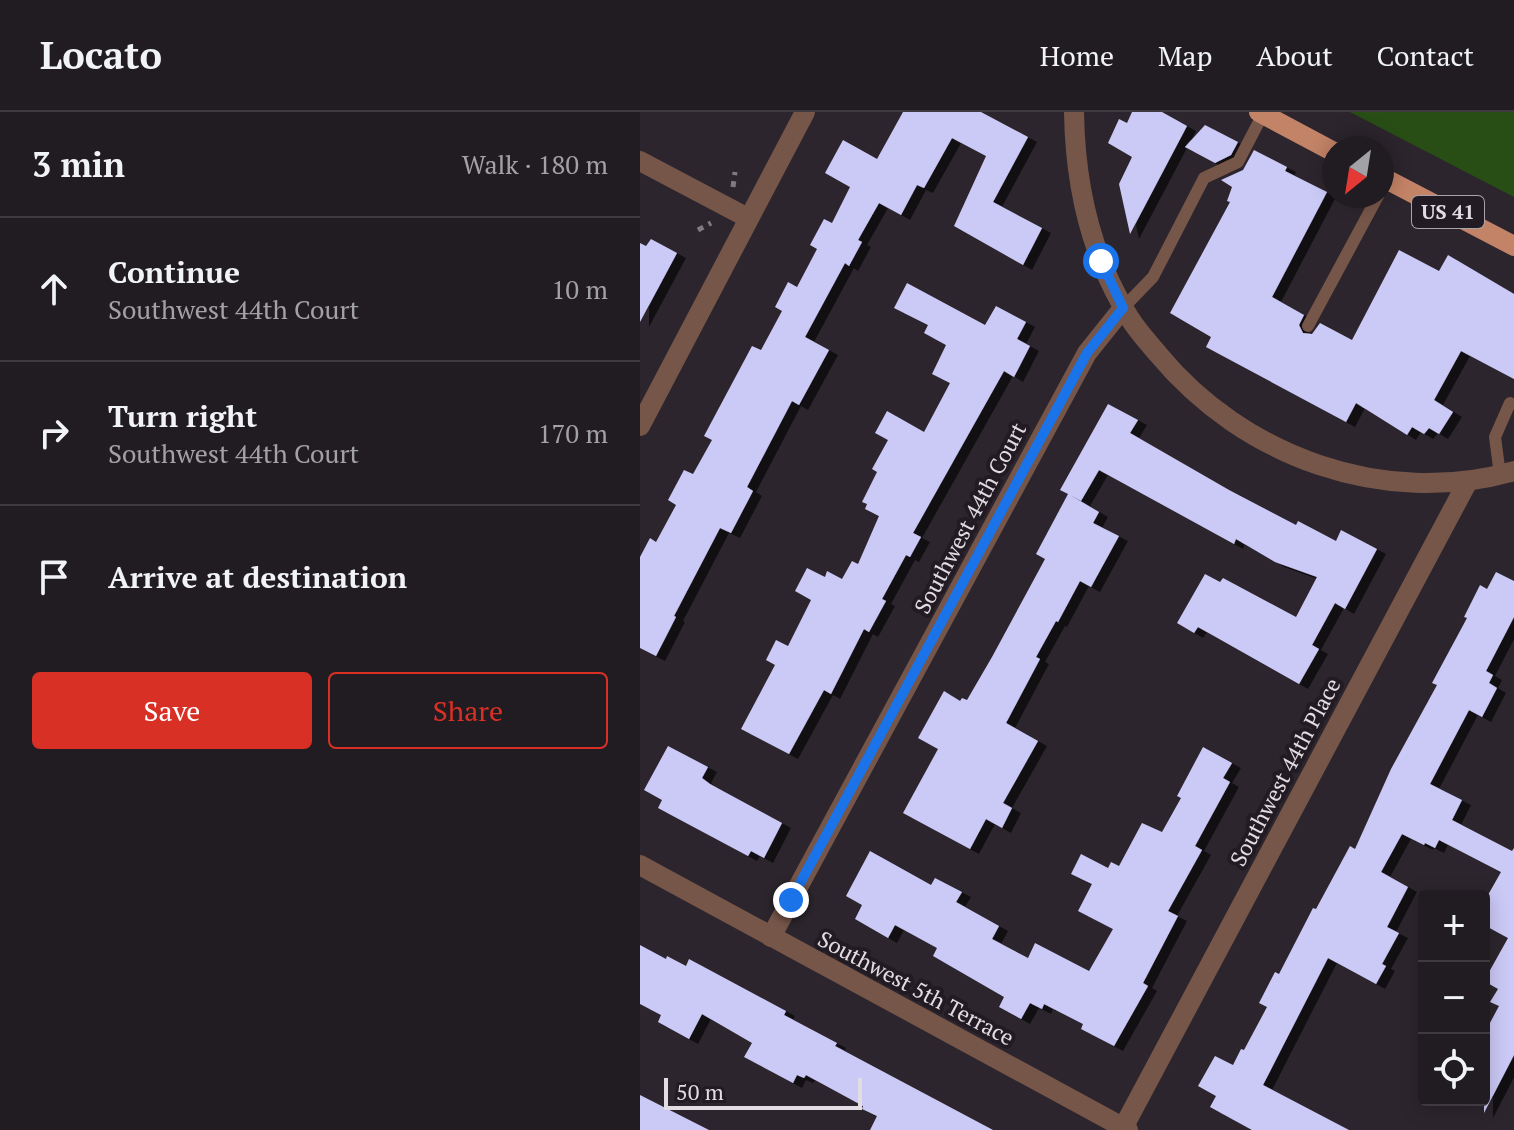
<!DOCTYPE html>
<meta charset="utf-8">
<style>
body{margin:0;font-family:"PT Serif",serif;background:#29252a;color:#f1f3f6}
.controls{position:absolute;right:24px;bottom:24px;display:grid;overflow:hidden;border-radius:8px;box-shadow:0 4px 20px #0003}
.controls button{width:72px;height:72px;display:grid;place-items:center;padding:0;border:0;border-bottom:2px solid #3e3a40;background:#211c22;color:#f1f3f6;font:40px sans-serif}
.compass{position:absolute;left:682px;top:24px;width:72px;height:72px;border-radius:50%;background:#211c22;box-shadow:0 4px 20px #0003;rotate:210deg}
.scale{position:absolute;left:24px;bottom:20px;width:198px;box-sizing:border-box;padding-left:8px;border:4px solid #e2dde2;border-top:0;font-size:22px;line-height:28px;white-space:nowrap;color:#e2dde2;-webkit-text-stroke:6px #221b23;paint-order:stroke}
.stop{position:absolute;width:24px;height:24px;margin:-18px;border:6px solid #1a73e8;border-radius:50%;background:#fff}
.stop.end{background:#1a73e8;border-color:#fff;box-shadow:0 2px 8px #0008}
.list{margin:0;padding:0;list-style:none}
h2{display:flex;justify-content:space-between;align-items:center;height:104px;margin:0;padding:0 32px;font-size:34px}
h2 small{font-size:26px;font-weight:400;color:#a2a1a5}
.list li{display:grid;grid-template-columns:52px 1fr auto;gap:24px;align-items:center;box-sizing:border-box;height:144px;padding:0 32px;border-top:2px solid #3e3a40}
.list b{display:block;font-size:30px;white-space:nowrap}
.list p{margin:0;font-size:26px;white-space:nowrap;color:#a2a1a5}
.list em{font-size:26px;font-style:normal;color:#a2a1a5}
.actions{display:flex;gap:16px;padding:24px 32px}
.actions a{flex:1;padding:18px 0;border:2px solid #d93025;border-radius:8px;text-align:center;font-size:28px;color:#d93025}
.actions .main{background:#d93025;color:#fff}
.icon{flex:none;width:44px;height:44px;fill:none;stroke:currentColor;stroke-width:2;stroke-linecap:round;stroke-linejoin:round}
.map{position:relative;flex:none;width:874px;height:1018px;overflow:hidden}
header{display:flex;align-items:center;gap:48px;box-sizing:border-box;height:112px;padding:0 40px;background:#211c22;border-bottom:2px solid #3e3a40}
header strong{font-size:38px}
nav{display:flex;gap:44px;margin-inline-start:auto;font-size:28px}
main{display:flex}
aside{flex:1;background:#211c22}
.map>svg:first-child{display:block}
.green{fill:#284e16}
.building{fill:#cbc9f6;filter:url(#shadow)}
.lines{fill:none;stroke-linecap:round;stroke-linejoin:round}
.path{stroke:#807a80;stroke-width:5;stroke-dasharray:6 6;stroke-linecap:butt}
.service{stroke:#765649;stroke-width:12}
.minor{stroke:#765649;stroke-width:20}
.primary{stroke:#c38367;stroke-width:20}
.route{stroke:#1a73e8;stroke-width:10}
.labels{text-anchor:middle;stroke-width:8;stroke-linejoin:round;paint-order:stroke}
.shield{fill:#221b23;stroke:#a8a3a9;stroke-width:2}
.shield-label{font-size:20px;font-weight:bold;fill:#e2dde2}
.street-label{font-size:22px;fill:#e2dde2;stroke:#221b23}
</style>
<header>
<strong>Locato</strong>
<nav><a>Home</a><a>Map</a><a>About</a><a>Contact</a></nav>
</header>
<main>
<aside>
<h2>3 min<small>Walk · 180 m</small></h2>
<ul class="list">
<li><svg class="icon" aria-label="ahead" viewBox="0 0 24 24"><path d="M12 20V5M6 11l6-6 6 6"/></svg><div><b>Continue</b><p>Southwest 44th Court</p></div><em>10 m</em></li>
<li><svg class="icon" aria-label="right" viewBox="0 0 24 24"><path d="M7 20v-9h11M14 6l5 5-5 5"/></svg><div><b>Turn right</b><p>Southwest 44th Court</p></div><em>170 m</em></li>
<li><svg class="icon" aria-label="arrive" viewBox="0 0 24 24"><path d="M6 21V4h12l-3 4 3 4H6"/></svg><div><b>Arrive at destination</b></div></li>
</ul>
<div class="actions"><a class="main">Save</a><a>Share</a></div>
</aside>
<div class="map">
<svg width="874" height="1018" viewBox="0 0 874 1018">
<defs>
<filter id="shadow"><feDropShadow dx="9" dy="5" stdDeviation="0" flood-color="#0009"/></filter>
</defs>
<rect width="100%" height="100%" fill="#2c252d"/>
<path class="green" d="M 710,0 L 874,0 L 874,85 Z"/>
<g class="building">
<path d="M 263,0 L 341,0 L 388,25 L 353,90 L 402,116 L 383,153 L 314,114 L 346,44 L 312,26 L 284,76 L 277,73 L 261,103 L 239,91 L 218,128 L 222,130 L 209,154 L 205,151 L 165,225 L 189,238 L 159,293 L 152,289 L 107,375 L 113,379 L 91,421 L 80,416 L 34,504 L 36,505 L 16,544 L 0,536 L 0,445 L 10,426 L 16,430 L 36,393 L 28,388 L 44,358 L 53,362 L 72,328 L 64,324 L 112,234 L 121,238 L 142,199 L 135,195 L 148,170 L 157,175 L 177,137 L 170,133 L 184,107 L 192,111 L 210,75 L 185,61 L 203,28 L 237,47 Z"/>
<path d="M 492,0 L 522,0 L 547,14 L 490,122 L 479,72 L 492,45 L 468,31 L 479,7 L 487,11 Z"/>
<path d="M 565,13 L 598,30 L 591,43 L 575,51 L 545,35 Z"/>
<path d="M 614,38 L 647,55 L 645,59 L 687,80 L 632,185 L 664,203 L 659,213 L 663,221 L 672,222 L 680,211 L 712,228 L 759,138 L 799,159 L 808,143 L 874,182 L 874,267 L 821,239 L 794,288 L 813,300 L 799,322 L 789,316 L 784,322 L 772,315 L 767,323 L 716,291 L 706,310 L 566,235 L 571,225 L 530,201 L 590,90 L 587,89 L 592,75 L 581,68 L 603,58 Z"/>
<path d="M 11,127 L 37,141 L 0,210 L 0,131 L 6,134 Z"/>
<path d="M 267,171 L 345,213 L 356,194 L 386,210 L 377,227 L 390,234 L 374,265 L 364,259 L 273,421 L 281,425 L 270,445 L 266,443 L 242,487 L 246,489 L 229,520 L 224,517 L 191,582 L 184,578 L 149,642 L 101,617 L 135,553 L 126,548 L 136,528 L 148,534 L 171,488 L 155,479 L 167,456 L 185,465 L 187,459 L 202,467 L 212,449 L 218,452 L 239,404 L 225,397 L 227,392 L 222,390 L 237,360 L 232,357 L 248,328 L 235,321 L 247,299 L 284,320 L 310,271 L 292,262 L 306,233 L 284,221 L 288,213 L 254,196 Z"/>
<path d="M 468,292 L 498,308 L 490,321 L 589,378 L 656,413 L 658,409 L 696,429 L 701,418 L 737,437 L 705,497 L 695,491 L 672,533 L 679,537 L 659,572 L 558,515 L 554,521 L 537,511 L 565,462 L 580,470 L 583,466 L 656,505 L 677,465 L 635,450 L 596,427 L 594,432 L 459,358 L 441,389 L 430,383 L 459,400 L 453,411 L 479,424 L 451,475 L 440,469 L 418,510 L 416,509 L 396,545 L 400,547 L 366,611 L 398,629 L 363,691 L 372,696 L 362,716 L 346,707 L 330,737 L 263,701 L 298,637 L 278,626 L 304,579 L 320,589 L 322,586 L 327,588 L 352,545 L 405,447 L 396,442 L 428,382 L 420,378 Z"/>
<path d="M 856,460 L 874,469 L 874,505 L 846,559 L 853,563 L 849,571 L 857,576 L 842,605 L 829,598 L 790,672 L 822,688 L 812,708 L 872,739 L 874,736 L 874,943 L 844,1001 L 844,922 L 859,894 L 850,890 L 858,877 L 844,869 L 868,826 L 844,813 L 844,790 L 861,760 L 799,728 L 795,736 L 785,731 L 784,733 L 762,722 L 741,760 L 768,775 L 747,815 L 759,821 L 742,852 L 746,854 L 736,872 L 688,846 L 623,973 L 709,1018 L 612,1018 L 570,995 L 576,984 L 558,974 L 575,944 L 593,953 L 601,937 L 604,938 L 627,895 L 619,891 L 635,860 L 639,862 L 673,796 L 676,797 L 710,734 L 715,737 L 751,657 L 797,573 L 792,571 L 827,506 L 824,505 L 840,473 L 847,477 Z"/>
<path d="M 28,634 L 68,655 L 62,666 L 70,672 L 142,711 L 124,746 L 111,739 L 108,744 L 18,696 L 22,688 L 4,678 Z"/>
<path d="M 563,635 L 592,651 L 583,666 L 590,670 L 555,734 L 562,738 L 528,799 L 538,804 L 503,871 L 508,874 L 474,934 L 441,917 L 443,912 L 404,892 L 402,897 L 390,891 L 381,907 L 359,895 L 364,885 L 293,844 L 297,836 L 255,813 L 248,826 L 215,807 L 222,793 L 206,784 L 230,739 L 291,773 L 295,766 L 322,780 L 316,790 L 359,814 L 352,827 L 388,846 L 395,831 L 449,859 L 473,817 L 438,799 L 452,772 L 431,762 L 441,742 L 468,756 L 471,750 L 479,754 L 502,711 L 522,720 L 541,686 L 537,684 Z"/>
<path d="M 0,833 L 26,847 L 27,844 L 46,854 L 49,847 L 146,899 L 144,903 L 197,931 L 195,934 L 353,1018 L 230,1018 L 237,1004 L 222,997 L 223,994 L 166,963 L 164,966 L 157,963 L 153,971 L 104,945 L 112,931 L 62,902 L 49,927 L 18,910 L 21,903 L 0,892 Z"/>
<path d="M 0,983 L 69,1018 L 0,1018 Z"/>
</g>
<g class="lines">
<g class="path">
<path d="M 93,75 L 95,60"/>
<path d="M 58,118 L 71,111"/>
</g>
<g class="service">
<path d="M 483,196 L 513,165 L 564,66 L 598,50 L 623,2"/>
<path d="M 668,214 L 738,84"/>
<path d="M 860,363 L 855,325 L 870,291"/>
</g>
<g class="minor">
<path d="M 434,0 C 435,68 448,133 482,193 C 491,211 505,227 518,242 C 603,345 744,396 874,359"/>
<path d="M 0,49 L 108,106"/>
<path d="M 0,314 L 165,0"/>
<path d="M 0,753 L 488,1018"/>
<path d="M 131,825 L 447,241 L 483,196"/>
<path d="M 483,1016 L 828,369"/>
</g>
<g class="primary">
<path d="M 619,0 L 694,40"/>
<path d="M 742,65 L 874,134"/>
</g>
</g>
<g class="lines">
<path class="route" d="M 151,788 L 447,241 L 483,196 L 461,149"/>
</g>
<g class="labels">
<rect class="shield" x="772" y="84" width="72" height="32" rx="6"/>
<g class="shield-label">
<text x="808" y="107">US 41</text>
</g>
<g class="street-label">
<text transform="translate(330 406) rotate(-62)" y="8">Southwest 44th Court</text>
<text transform="translate(645 660) rotate(-62)" y="8">Southwest 44th Place</text>
<text transform="translate(276 876) rotate(28)" y="8">Southwest 5th Terrace</text>
</g>
</g>
</svg>
<div class="controls">
<button>+</button>
<button>−</button>
<button><svg class="icon" aria-label="locate" viewBox="0 0 24 24"><circle cx="12" cy="12" r="6"/><path d="M12 2v4M12 18v4M2 12h4M18 12h4"/></svg></button>
</div>
<svg class="compass" viewBox="-18 -18 36 36"><path d="M0-13l5 13h-10z" fill="#e53935"/><path d="M0 13l5-13h-10z" fill="#a2a1a5"/></svg>
<div class="scale">50 m</div>
<div class="stop" style="left:461px;top:149px"></div>
<div class="stop end" style="left:151px;top:788px"></div>
</div>
</main>
